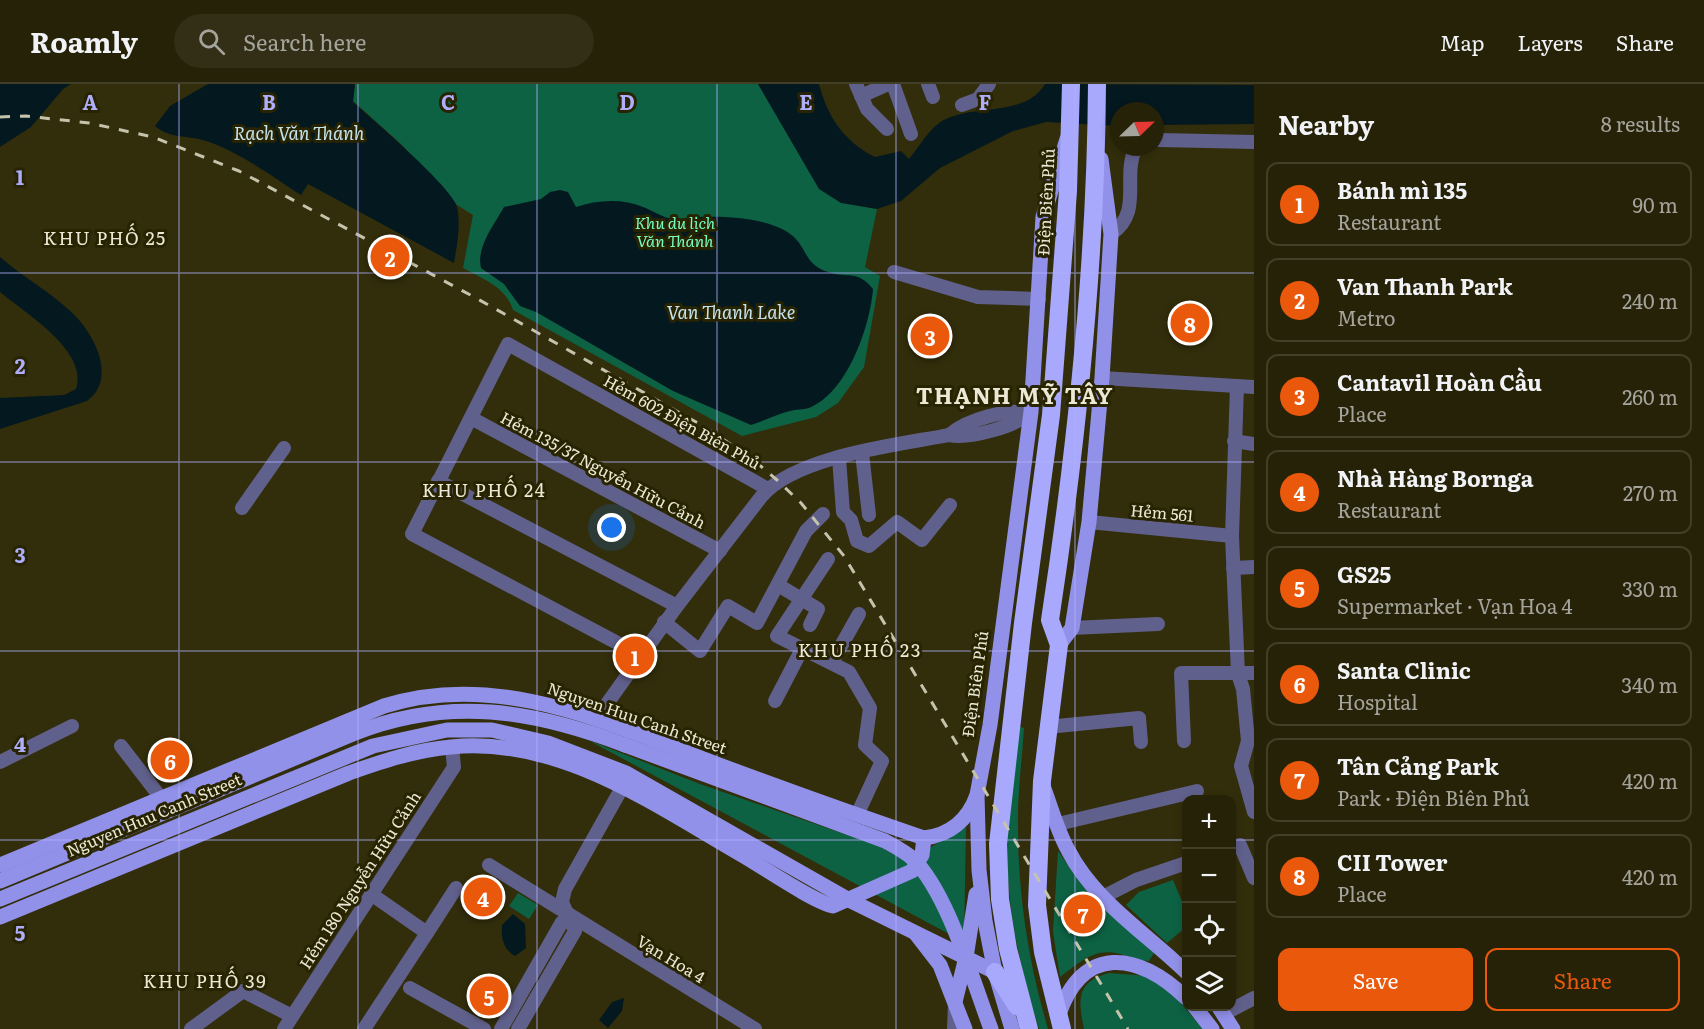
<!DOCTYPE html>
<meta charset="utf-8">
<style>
body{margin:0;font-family:Literata,serif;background:#322f16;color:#f1f3f6}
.controls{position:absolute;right:18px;bottom:18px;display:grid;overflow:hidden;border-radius:12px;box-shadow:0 3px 9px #0003}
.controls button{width:54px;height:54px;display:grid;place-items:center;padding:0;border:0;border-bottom:2px solid #423f29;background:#262208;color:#f1f3f6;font:30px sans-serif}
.compass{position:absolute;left:1110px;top:18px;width:54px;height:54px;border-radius:50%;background:#262208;box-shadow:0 3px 9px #0003;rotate:67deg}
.you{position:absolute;left:612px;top:444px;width:21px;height:21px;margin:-15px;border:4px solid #fff;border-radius:50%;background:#1a73e8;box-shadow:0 0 0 9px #1a73e833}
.badge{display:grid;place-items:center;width:39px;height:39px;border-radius:50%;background:#ea580c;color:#fff;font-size:20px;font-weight:700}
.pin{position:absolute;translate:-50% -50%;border:3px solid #fff;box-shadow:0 2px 6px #0006}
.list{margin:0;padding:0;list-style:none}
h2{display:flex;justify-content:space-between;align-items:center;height:78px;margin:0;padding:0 24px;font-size:26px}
h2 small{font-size:20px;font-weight:400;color:#a4a49c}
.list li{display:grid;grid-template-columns:39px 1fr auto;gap:18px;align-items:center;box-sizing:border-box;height:84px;margin:0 12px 12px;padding:0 12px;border:2px solid #423f29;border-radius:12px}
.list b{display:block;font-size:22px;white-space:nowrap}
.list p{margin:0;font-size:20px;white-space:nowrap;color:#a4a49c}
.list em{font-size:20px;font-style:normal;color:#a4a49c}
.actions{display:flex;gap:12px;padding:18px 24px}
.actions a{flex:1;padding:14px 0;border:2px solid #ea580c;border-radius:12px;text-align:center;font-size:21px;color:#ea580c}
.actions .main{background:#ea580c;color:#fff}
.icon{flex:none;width:33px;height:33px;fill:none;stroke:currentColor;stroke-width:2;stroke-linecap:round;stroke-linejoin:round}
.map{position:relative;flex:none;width:1254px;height:945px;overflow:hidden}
header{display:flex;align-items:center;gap:36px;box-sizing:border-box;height:84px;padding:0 30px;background:#262208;border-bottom:2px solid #423f29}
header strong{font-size:28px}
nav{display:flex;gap:33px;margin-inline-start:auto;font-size:21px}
.search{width:420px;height:54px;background:#322f16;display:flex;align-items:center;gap:15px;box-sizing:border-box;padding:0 21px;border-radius:33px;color:#a4a49c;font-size:22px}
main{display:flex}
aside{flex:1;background:#262208}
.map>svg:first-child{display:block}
.green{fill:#0d6244}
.water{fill:#04181f}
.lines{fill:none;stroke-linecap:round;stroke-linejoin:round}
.minor{stroke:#60608c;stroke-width:14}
.major{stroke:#9291ea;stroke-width:15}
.highway{stroke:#a8a8fd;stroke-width:18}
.rail{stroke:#c6c3ac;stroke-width:3;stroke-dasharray:10 10;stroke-linecap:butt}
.major-bridge{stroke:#9291ea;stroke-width:15}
.grid{fill:none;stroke:#aeaefb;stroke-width:1.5;stroke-opacity:0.55}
.labels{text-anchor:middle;stroke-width:6;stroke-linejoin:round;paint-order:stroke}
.street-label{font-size:16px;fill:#ebe9d5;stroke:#282401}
.park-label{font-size:16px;font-style:italic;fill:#76fdc4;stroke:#282401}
.water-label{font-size:18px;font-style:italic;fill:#c5e3ef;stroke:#282401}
.neighbourhood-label{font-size:18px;letter-spacing:1.5px;fill:#ebe9d5;stroke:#282401}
.district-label{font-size:22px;font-weight:bold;letter-spacing:1.5px;fill:#ebe9d5;stroke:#282401}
.grid-label{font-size:20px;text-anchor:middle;font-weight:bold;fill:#aeaefb;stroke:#282401;stroke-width:6;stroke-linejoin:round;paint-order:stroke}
</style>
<header>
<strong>Roamly</strong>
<div class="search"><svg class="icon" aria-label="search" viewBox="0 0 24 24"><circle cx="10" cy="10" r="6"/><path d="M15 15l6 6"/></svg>Search here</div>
<nav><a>Map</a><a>Layers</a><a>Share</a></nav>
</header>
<main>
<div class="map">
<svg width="1254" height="945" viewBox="0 0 1254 945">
<rect width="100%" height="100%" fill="#322e0b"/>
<g class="green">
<path d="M 355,0 L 758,0 L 800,69 L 861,122 L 877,125 L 865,183 L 880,192 L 864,283 L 838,319 L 816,333 L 742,352 L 513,226 C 506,203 483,195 463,184 L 473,131 L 457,121 L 401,60 L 353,17 Z"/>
<path d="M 1020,643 L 1024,644 C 1022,677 1017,712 1018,745 C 1018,812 1029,881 1048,945 L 1039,945 C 1021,887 1007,827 1007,766 C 1007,725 1014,684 1020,643 Z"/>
<path d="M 588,656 L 700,700 L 879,762 L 900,774 L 926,766 L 966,742 L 964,858 Z"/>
<path d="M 1058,767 L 1082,801 L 1150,863 L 1154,869 L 1149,877 C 1139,877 1130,872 1120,870 C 1094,863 1079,879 1060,893 L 1053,848 Z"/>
<path d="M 1173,796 L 1186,827 L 1186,843 L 1167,859 L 1126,821 L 1139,808 Z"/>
<path d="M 518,809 L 538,821 L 529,835 L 509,822 Z"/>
<path d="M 1109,889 L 1149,892 L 1174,911 L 1203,945 L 1084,945 C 1078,915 1076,898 1109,889 Z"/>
</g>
<g class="water">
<path d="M 0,0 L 71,0 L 63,5 L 31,43 L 0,63 Z"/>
<path d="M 208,0 L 355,0 L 353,18 C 371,34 453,104 457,123 C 461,142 457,161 454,179 L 308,100 L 301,111 C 272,92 232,63 199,55 C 184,52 167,53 155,42 L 170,22 Z"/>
<path d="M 758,0 L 819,0 C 828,34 844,57 875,73 L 901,67 L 909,75 C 918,64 928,47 939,39 C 968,18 1025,35 1045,0 L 1254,1 L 1254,40 L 1155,41 L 1155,27 L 1119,27 L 1119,42 L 1046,38 L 1013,47 L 940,84 L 901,117 L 877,125 L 841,119 L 819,105 Z"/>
<path d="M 560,106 L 568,108 L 576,123 C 597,116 622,114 643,123 C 651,126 664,134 672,135 C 681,136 691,133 700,133 C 727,132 760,134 784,146 C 809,159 801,180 828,188 C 848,195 857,185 873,205 C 870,243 847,309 809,324 C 803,326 796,325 790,327 C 777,330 764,337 751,341 L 673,307 L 536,228 L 520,222 L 504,200 L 481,184 C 476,163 494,141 504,123 L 541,115 L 550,108 Z"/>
<path d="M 0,173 C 25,195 58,212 79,236 C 98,258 115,297 87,317 L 0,345 L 0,314 L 64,311 L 76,305 C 89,267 25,229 0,208 Z"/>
<path d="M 513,830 L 525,840 L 526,864 L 515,872 C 503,865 501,854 502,841 Z"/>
<path d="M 624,914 L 622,927 L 608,944 L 599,936 L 612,918 Z"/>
</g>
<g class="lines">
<g class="minor">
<path d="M 856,0 L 867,25 L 887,45"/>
<path d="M 893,0 L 911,50"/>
<path d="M 928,0 L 933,13"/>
<path d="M 861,12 L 888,0"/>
<path d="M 962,21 L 978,15 L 989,0"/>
<path d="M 1159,56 L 1254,58"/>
<path d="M 1111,150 C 1144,128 1121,93 1136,63"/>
<path d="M 894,188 L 978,213 L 1039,215"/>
<path d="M 1102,294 L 1254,303"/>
<path d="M 1237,302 L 1232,452 L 1238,590 L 1243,605 L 1248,657 L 1241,682 L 1254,728"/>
<path d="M 471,334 L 720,467"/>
<path d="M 949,351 C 968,335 1007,325 1031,328"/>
<path d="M 1234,357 L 1254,360"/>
<path d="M 862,369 L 869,431"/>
<path d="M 839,374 L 843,428 L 851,436 L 857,457 L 869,462 L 897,438 L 922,456 L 950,421"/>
<path d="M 438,397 L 677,522"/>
<path d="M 242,424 L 284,364"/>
<path d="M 1089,438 L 1232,452"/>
<path d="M 828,475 L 777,552 L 849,588 L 870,624 L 865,661 L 882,677 L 857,731"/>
<path d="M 1233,484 L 1254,483"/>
<path d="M 778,501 L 818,525 L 810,541"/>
<path d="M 664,538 L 700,567 L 728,522 L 757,539 L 806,447 L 823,430"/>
<path d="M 1072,544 L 1158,540"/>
<path d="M 640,571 L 412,450 L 508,260 L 768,405"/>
<path d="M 832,578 L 859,530"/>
<path d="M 775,617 L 802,565"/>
<path d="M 596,635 L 677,522 L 761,413 C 795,372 897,361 949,351 C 970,355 1015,343 1031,328"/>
<path d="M 1047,643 L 1139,634 L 1141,658"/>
<path d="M 1184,657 L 1181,589 L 1254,589"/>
<path d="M 121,662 L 161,714"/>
<path d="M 0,678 L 72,642"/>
<path d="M 1058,740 L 1197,707"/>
<path d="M 1240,761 L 1254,794"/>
<path d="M 489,781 L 755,945"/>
<path d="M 1103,813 L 1136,796 L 1186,779"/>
<path d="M 427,849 L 456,804"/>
<path d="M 410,904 L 484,945"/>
<path d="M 1224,930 L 1254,914"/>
<path d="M 191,945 L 243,907 L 292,932"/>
<path d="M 284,945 L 454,683 L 452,663"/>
<path d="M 364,945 L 427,849 L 371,810"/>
<path d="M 501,945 L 562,838 L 571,833"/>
<path d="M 518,945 L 575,847 L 562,818 L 565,805 L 623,702"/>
<path d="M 954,945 L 955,920"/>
</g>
<g class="major">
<path d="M 1059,561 L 1072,544 L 1089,438 L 1102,294 L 1111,150 L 1101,75"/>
<path d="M 1043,702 C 1051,723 1057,746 1068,766 C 1094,817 1146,849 1186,888"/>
<path d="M 0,781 L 384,622 C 501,585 613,642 722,682 C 789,707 856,731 924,754 C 950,751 968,736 977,711"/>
<path d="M 0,797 L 355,649 C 449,612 533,626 625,661"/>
<path d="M 0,815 L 373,662 L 447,646 L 492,646 L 548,659 L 626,689 L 851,817 L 995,888"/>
<path d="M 0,833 L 349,689 C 383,677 416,666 451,663 C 559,652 653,720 742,771 C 763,783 812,817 833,822 L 912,787 L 922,771 L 924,754"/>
<path d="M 916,850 L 940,881 L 965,945"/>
<path d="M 955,918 L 966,873 L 976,810"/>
<path d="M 1194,922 L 1212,945"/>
<path d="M 1218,922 L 1233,945"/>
<path d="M 1058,933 C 1082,859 1139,868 1186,914"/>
<path d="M 1012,945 L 995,888 L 985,837 L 979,786 L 977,711 L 990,641 L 1031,328 L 1043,133 L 1067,55"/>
</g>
<g class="highway">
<path d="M 995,888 L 1017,922"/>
<path d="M 1029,945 L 1008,865 L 1000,815 L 998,760 L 1023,539 L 1051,331 L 1068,107 L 1071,0"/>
<path d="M 1062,945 L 1043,868 L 1037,821 L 1042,697 L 1059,561 L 1050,536 C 1077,359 1096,180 1097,0"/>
</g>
<path class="rail" d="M 0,33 L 26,32 L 89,39 L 153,53 L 239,87 L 476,214 L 703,342 L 750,373 L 777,396 L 801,419 L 844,472 L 1128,945"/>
<path class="major-bridge" d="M 625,661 L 885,757 C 894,762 904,767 912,774 C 948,808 973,898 991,945"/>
</g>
<path class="grid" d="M 179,0 L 179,945M 358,0 L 358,945M 537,0 L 537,945M 717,0 L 717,945M 896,0 L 896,945M 1075,0 L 1075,945M 0,189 L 1254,189M 0,378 L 1254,378M 0,567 L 1254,567M 0,756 L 1186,756M 1232,756 L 1254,756"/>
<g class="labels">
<g class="street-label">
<text transform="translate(1046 118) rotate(-87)" y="6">Điện Biên Phủ</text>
<text transform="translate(682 338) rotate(29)" y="6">Hẻm 602 Điện Biên Phủ</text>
<text transform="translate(603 386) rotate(28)" y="6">Hẻm 135/37 Nguyễn Hữu Cảnh</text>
<text transform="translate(1162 429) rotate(5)" y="6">Hẻm 561</text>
<text transform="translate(975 600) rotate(-82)" y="6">Điện Biên Phủ</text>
<text transform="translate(637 634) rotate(19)" y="6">Nguyen Huu Canh Street</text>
<text transform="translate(154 731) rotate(-23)" y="6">Nguyen Huu Canh Street</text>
<text transform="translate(360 796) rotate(-57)" y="6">Hẻm 180 Nguyễn Hữu Cảnh</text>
<text transform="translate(671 875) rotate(31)" y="6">Vạn Hoa 4</text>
</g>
<g class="park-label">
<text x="675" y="145">Khu du lịch<tspan x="675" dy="18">Văn Thánh</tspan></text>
</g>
<g class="water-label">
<text x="299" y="56">Rạch Văn Thánh</text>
<text x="731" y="235">Van Thanh Lake</text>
</g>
<g class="neighbourhood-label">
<text x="105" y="161">KHU PHỐ 25</text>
<text x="484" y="413">KHU PHỐ 24</text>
<text x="860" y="573">KHU PHỐ 23</text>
<text x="205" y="904">KHU PHỐ 39</text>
</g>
<g class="district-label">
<text x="1015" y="320">THẠNH MỸ TÂY</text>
</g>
</g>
<g class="grid-label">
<text x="90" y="26">A</text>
<text x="269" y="26">B</text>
<text x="448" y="26">C</text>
<text x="627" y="26">D</text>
<text x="806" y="26">E</text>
<text x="985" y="26">F</text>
<text x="20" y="101">1</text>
<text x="20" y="290">2</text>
<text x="20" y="479">3</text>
<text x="20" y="668">4</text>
<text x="20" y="857">5</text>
</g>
</svg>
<div class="controls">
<button>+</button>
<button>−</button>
<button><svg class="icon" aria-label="locate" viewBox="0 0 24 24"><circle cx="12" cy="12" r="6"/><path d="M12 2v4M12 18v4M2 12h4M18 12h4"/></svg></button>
<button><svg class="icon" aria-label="layers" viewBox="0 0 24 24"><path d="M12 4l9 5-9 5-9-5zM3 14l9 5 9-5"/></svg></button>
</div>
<svg class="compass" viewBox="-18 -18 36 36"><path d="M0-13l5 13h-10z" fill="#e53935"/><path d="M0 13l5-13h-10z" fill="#a4a49c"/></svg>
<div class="you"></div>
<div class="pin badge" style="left:635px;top:572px">1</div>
<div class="pin badge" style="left:390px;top:173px">2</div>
<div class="pin badge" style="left:930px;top:252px">3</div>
<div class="pin badge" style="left:483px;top:813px">4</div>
<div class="pin badge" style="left:489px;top:912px">5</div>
<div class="pin badge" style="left:170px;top:676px">6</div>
<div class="pin badge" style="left:1083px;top:830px">7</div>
<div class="pin badge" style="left:1190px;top:239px">8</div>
</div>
<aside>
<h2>Nearby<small>8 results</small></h2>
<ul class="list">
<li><span class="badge">1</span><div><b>Bánh mì 135</b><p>Restaurant</p></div><em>90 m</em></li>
<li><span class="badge">2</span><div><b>Van Thanh Park</b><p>Metro</p></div><em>240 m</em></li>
<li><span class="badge">3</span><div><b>Cantavil Hoàn Cầu</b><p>Place</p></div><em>260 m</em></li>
<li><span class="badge">4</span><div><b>Nhà Hàng Bornga</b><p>Restaurant</p></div><em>270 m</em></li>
<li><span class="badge">5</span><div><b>GS25</b><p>Supermarket · Vạn Hoa 4</p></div><em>330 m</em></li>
<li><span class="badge">6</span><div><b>Santa Clinic</b><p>Hospital</p></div><em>340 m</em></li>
<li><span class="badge">7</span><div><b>Tân Cảng Park</b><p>Park · Điện Biên Phủ</p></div><em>420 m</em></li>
<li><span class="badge">8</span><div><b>CII Tower</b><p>Place</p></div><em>420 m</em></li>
</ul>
<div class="actions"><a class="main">Save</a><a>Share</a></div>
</aside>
</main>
